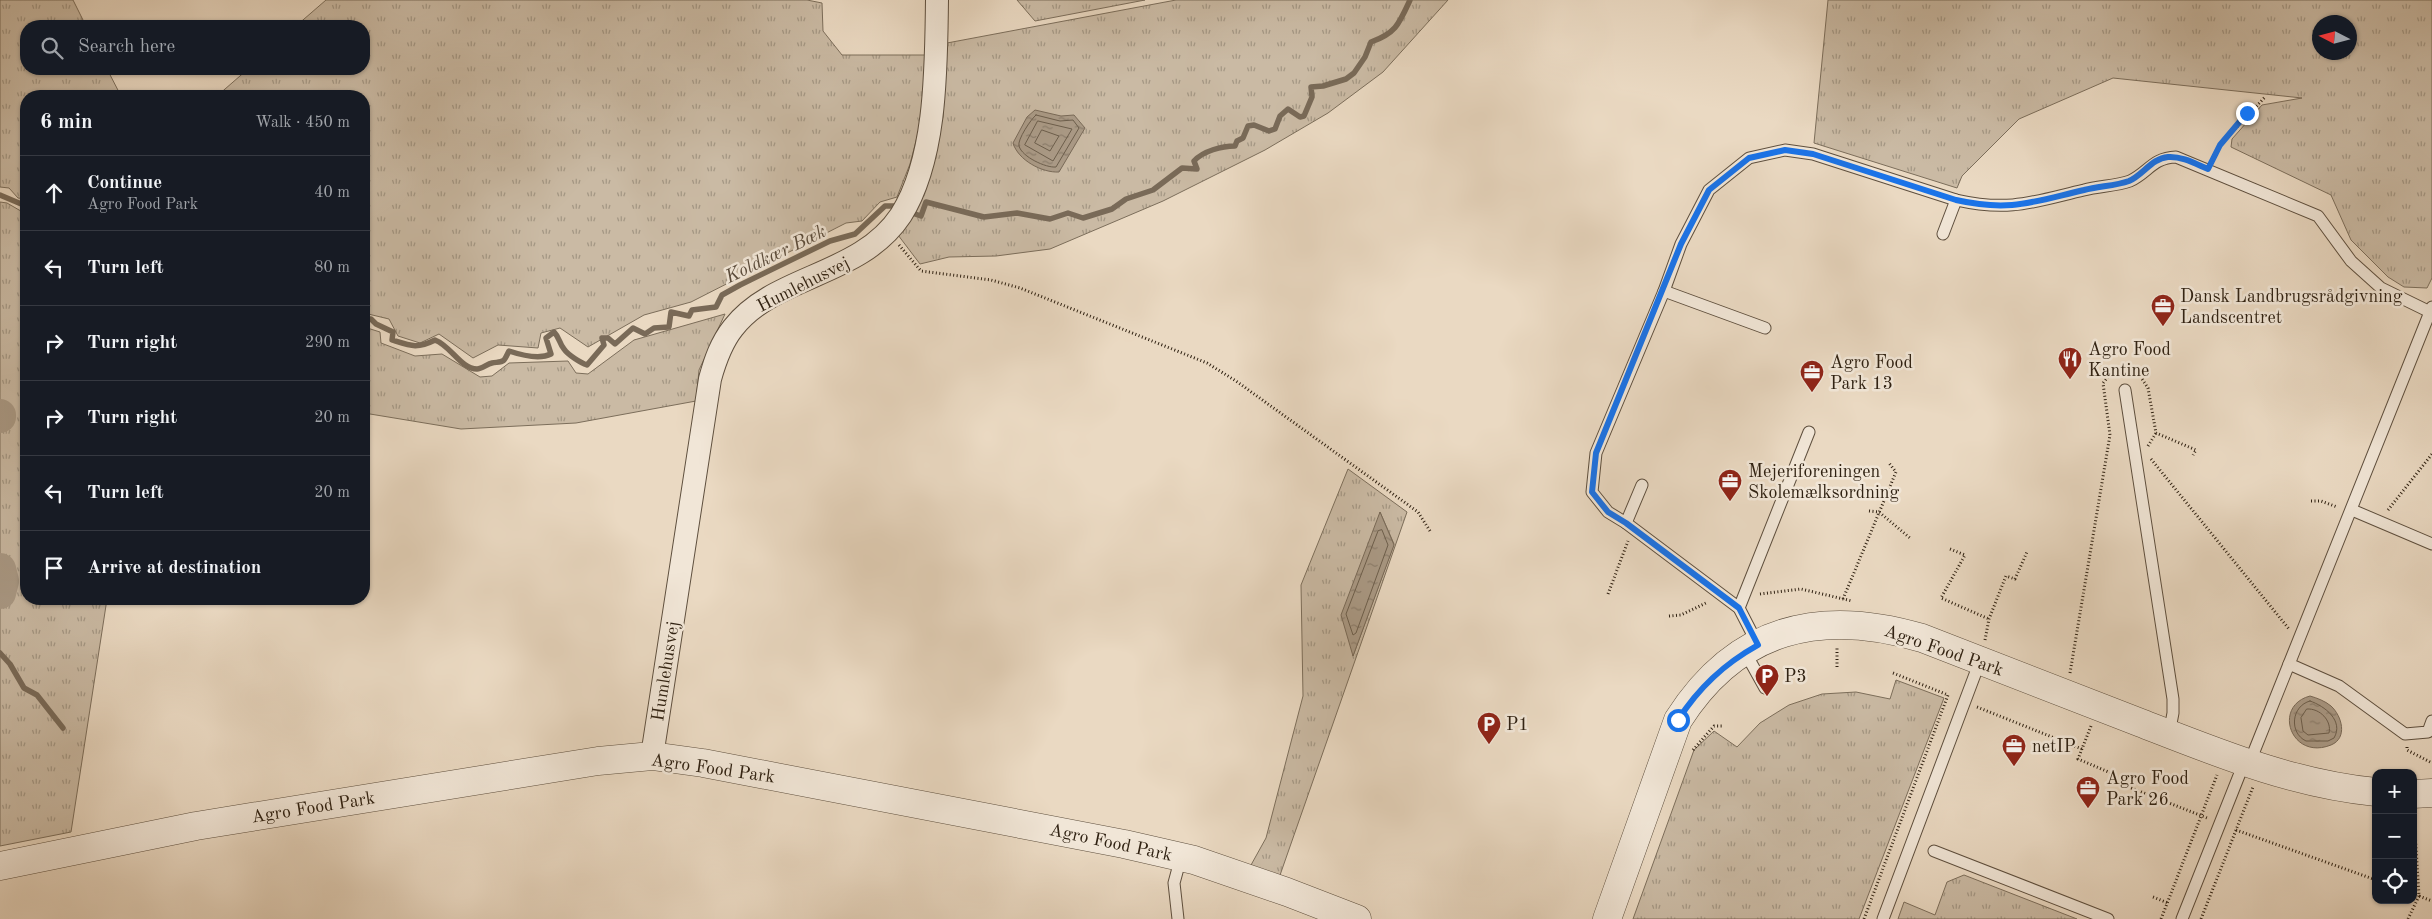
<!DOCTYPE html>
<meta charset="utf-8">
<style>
body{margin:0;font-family:"Old Standard TT",serif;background:#242831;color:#f1f3f6}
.controls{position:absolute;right:15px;bottom:15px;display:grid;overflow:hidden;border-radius:10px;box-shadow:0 1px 4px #0004}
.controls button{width:45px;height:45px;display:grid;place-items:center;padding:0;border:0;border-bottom:1px solid #363941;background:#171b24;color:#f1f3f6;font:25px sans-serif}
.compass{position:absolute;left:2312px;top:15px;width:45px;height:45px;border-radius:50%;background:#171b24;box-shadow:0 1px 4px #0004;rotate:276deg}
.stop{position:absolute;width:15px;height:15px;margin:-11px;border:4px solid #1a73e8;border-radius:50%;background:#fff}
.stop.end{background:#1a73e8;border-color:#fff;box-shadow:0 1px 5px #0008}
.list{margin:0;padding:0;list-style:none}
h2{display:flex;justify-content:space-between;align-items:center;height:65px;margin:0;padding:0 20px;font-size:21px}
h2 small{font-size:16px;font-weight:400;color:#9ea1a6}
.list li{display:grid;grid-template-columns:32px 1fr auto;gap:15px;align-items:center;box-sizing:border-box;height:75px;padding:0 20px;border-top:1px solid #363941}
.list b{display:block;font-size:19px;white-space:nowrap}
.list p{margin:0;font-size:16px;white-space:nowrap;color:#9ea1a6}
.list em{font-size:16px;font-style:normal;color:#9ea1a6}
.icon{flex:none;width:28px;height:28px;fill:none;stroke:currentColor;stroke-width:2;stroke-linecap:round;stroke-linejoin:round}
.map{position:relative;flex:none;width:2432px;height:919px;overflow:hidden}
.search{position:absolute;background:#171b24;box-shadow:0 1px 4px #0004;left:20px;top:20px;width:350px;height:55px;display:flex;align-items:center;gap:12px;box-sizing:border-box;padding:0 18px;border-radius:20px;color:#9ea1a6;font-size:19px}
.panel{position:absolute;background:#171b24;box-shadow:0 1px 4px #0004;left:20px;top:90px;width:350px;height:515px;border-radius:20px}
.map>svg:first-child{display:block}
.grass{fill:url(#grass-tufts);stroke:#7c6e5b;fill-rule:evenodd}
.water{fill:url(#water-ripples);stroke:#796a58}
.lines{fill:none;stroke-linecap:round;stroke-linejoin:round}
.shore{stroke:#6c5e4c;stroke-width:1}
.stream{stroke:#796a58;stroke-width:5.5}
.river{stroke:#aa9a86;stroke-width:32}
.service-casing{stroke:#5e4f3e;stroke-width:13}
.minor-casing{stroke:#5e4f3e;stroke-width:24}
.tertiary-casing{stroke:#5e4f3e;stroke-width:29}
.path{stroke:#2f2112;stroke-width:3;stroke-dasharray:1 2.5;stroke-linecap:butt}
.service{stroke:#f1e6d7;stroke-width:11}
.minor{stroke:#f1e6d7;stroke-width:22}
.tertiary{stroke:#f1e6d7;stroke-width:28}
.route{stroke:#1a73e8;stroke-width:6}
.labels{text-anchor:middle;stroke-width:5;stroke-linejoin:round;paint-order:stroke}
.street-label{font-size:18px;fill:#2f2112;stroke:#f1e6d7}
.poi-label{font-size:18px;fill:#2f2112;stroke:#f1e6d7;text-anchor:start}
.water-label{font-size:19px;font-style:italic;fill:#5a4b3b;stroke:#f1e6d7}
</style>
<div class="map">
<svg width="2432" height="919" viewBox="0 0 2432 919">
<defs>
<pattern id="grass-tufts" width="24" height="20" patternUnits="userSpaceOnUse" patternTransform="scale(1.25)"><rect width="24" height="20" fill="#cabaa4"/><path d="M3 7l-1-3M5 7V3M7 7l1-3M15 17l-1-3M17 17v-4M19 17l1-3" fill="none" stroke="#a49784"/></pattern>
<pattern id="water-ripples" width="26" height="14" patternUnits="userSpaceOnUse" patternTransform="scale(1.25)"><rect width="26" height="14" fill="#aa9a86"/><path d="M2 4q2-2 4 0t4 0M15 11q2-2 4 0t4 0" fill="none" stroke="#8b7d6c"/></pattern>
</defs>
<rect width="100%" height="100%" fill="#ead9c2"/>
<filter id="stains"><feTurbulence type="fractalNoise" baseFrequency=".004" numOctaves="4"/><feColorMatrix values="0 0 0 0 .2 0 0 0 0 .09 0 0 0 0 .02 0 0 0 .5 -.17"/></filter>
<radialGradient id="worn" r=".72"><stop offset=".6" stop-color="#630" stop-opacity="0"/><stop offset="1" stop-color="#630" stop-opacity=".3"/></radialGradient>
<g class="grass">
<path d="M 0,0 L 73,0 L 86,26 L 26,26 L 26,69 L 107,69 L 121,96 L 26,96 L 26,199 L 18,198 L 9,188 L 0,187 Z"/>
<path d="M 326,0 L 807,0 L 822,3 L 823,31 L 842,55 L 927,55 L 923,114 L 910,164 L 897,197 L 880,202 L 862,221 L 846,223 L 691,302 L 644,315 L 588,347 L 560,328 L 541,333 L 538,348 L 498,345 L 473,358 L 439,334 L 420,343 L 398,336 L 389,319 L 364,313 L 364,96 L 217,96 L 248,69 L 364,69 L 364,26 L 296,26 Z"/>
<path d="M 1017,0 L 1145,0 L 1035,21 Z"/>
<path d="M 1176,0 L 1448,0 L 1383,72 L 1328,113 L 1265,150 L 1163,201 L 1050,249 L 996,256 L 949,257 L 920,264 L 898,235 L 922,197 L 943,117 L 947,43 Z"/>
<path d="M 1828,0 L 2432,0 L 2432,278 L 2427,288 L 2404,287 L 2388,277 L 2351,240 L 2331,195 L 2231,147 L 2232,139 L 2262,105 L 2302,98 L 2113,78 L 2019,119 L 1962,176 L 1957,188 L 1814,143 ZM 2320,22 L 2350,22 L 2350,52 L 2320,52 Z"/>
<path d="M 0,202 L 7,203 L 26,214 L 26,599 L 107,599 L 71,832 L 0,846 Z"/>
<path d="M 725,314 L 699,370 L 696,401 L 576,423 L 461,429 L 364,413 L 364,327 L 380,332 L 381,343 L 415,356 L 442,354 L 480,377 L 492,376 L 509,363 L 568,361 L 576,373 L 588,374 L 634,340 Z"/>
<path d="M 1348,469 L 1407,512 L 1279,878 L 1251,865 L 1266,838 L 1303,696 L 1301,585 ZM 1380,512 L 1394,544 L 1353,656 Z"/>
<path d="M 1896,680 L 1944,698 L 1859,919 L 1633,919 L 1694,750 L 1714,731 L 1737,747 L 1760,723 L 1789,705 L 1822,694 L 1856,692 L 1890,699 Z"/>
<path d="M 1964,875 L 2077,919 L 1898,919 L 1904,902 L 1935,915 L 1947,882 Z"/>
</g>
<g class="water">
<path d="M 1035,110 L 1061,116 L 1074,115 L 1085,128 L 1059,172 C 1042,173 1018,160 1013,143 L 1027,117 Z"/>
<path d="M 1380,512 L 1394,545 L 1353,656 L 1341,615 Z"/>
<path d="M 2310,696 C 2317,698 2325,701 2331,706 C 2342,716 2348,738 2331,745 C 2291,761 2272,706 2310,696 Z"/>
</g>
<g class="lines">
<g class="shore">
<path d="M 1036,115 L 1060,121 L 1073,120 L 1079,128 L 1056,167 C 1046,168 1022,157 1019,146 C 1017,140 1031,119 1036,115 Z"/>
<path d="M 1038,121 L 1072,129 L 1053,161 L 1025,145 Z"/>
<path d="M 1042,130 L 1059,136 L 1050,151 L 1035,143 Z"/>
<path d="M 1382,530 L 1388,545 L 1356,633 L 1353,635 L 1346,614 L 1378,531 Z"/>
<path d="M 2310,701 C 2325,706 2344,721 2334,738 L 2328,741 L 2306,741 C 2289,733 2291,706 2310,701 Z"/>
<path d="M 2307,709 C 2320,708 2332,721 2329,733 L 2308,735 L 2303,731 L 2301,718 Z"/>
</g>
<g class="stream">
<path d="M 0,195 L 26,206"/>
<path d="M 915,214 L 921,216 L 926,202 L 984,217 L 1017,213 L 1050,219 L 1068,213 L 1083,218 L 1112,209 L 1126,199 L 1153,190 L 1182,168 L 1197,169 L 1194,161 C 1203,151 1222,146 1235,146 L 1237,141 L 1243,138 L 1248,126 L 1254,125 L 1269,131 L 1275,129 L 1280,116 L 1288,109 L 1300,117 L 1304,116 L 1312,97 L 1311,87 L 1323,86 L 1346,79 L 1354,73 L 1365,57 L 1371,42 C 1396,33 1399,24 1410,0"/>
<path d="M 364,319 L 371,319 L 376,324 L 393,332 L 392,340 C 411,346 417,349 435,340 C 451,346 461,369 477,369 C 482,369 487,364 492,363 C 505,361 503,363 509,351 C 521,355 539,360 551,354 L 546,338 L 554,332 C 560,338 559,343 564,349 C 568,355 581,363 587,365 L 604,345 L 602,338 L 608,338 L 615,344 L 633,328 L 645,334 L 654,328 L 669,327 L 671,312 L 689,316 L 692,310 L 716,307 L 722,295 L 740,285 L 830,241 L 855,234 L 885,206 L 895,206"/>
<path d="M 0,653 L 10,664 L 24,688 L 37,695 L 63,728"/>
</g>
<g class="river">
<path d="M 0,415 L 0,417"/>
<path d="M 0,569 L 3,581 L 0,593"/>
</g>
<defs>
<g id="service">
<path d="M 1943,234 L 1956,200 C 2010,212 2033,202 2084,190 C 2099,186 2116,186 2130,181 C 2149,172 2152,158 2176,157 L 2318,216 L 2351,261 L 2381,288 L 2430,312"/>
<path d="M 1765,328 L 1664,291 L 1681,244 L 1709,190 L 1749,158 L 1785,150 L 1813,154 L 1956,200"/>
<path d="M 2125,390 L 2173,699 L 2173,713 L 2169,734"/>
<path d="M 1642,485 L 1626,523 L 1739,608 L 1758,645"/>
<path d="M 2352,510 L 2432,544"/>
<path d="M 1626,523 L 1608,512 L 1592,492 L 1596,453 L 1664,291"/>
<path d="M 1739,608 L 1809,432"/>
<path d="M 1745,652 L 1765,688"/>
<path d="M 2289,664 L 2339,686 L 2405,734 L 2428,732 L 2432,721"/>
<path d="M 2249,764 L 2432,307"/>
<path d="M 1934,851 L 2108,919"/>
<path d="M 1178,919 L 1174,883 L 1181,857"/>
<path d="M 1883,919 L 1980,661"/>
<path d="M 2182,919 L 2244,763"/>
</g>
<path id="minor" d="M 652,756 L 710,379 C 715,361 721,343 733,328 C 775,274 860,277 901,215 C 937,158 936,66 937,0"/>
<g id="tertiary">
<path d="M 2413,794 L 2432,793"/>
<path d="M 0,866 L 196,826 L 598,761 L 652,756 L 703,763 L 1124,844 L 1194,860 L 1287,892 L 1357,919"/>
<path d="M 1607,919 L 1678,720 C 1737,627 1821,608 1922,638 C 1995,667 2068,695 2141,723 C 2218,753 2293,784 2376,792"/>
</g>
</defs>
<use href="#service" class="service-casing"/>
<use href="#minor" class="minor-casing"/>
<use href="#tertiary" class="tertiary-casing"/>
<g class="path">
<path d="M 2214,157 L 2220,145 L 2265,97"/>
<path d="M 899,245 L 921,271 L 991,280 L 1020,288 L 1207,363 L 1236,381 L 1418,512 L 1430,531"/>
<path d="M 2148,446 L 2156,433"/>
<path d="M 2151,459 L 2289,629"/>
<path d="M 2311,501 L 2321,501 L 2337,507"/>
<path d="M 2388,510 L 2432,454"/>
<path d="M 1869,511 L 1879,512 L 1910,538"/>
<path d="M 1950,549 L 1965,555 L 1941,598 L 1989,619"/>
<path d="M 1608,594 L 1628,541"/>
<path d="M 1760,594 L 1801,589 L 1852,601"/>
<path d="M 1843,599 L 1896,472 L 1889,463"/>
<path d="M 1669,616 L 1681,615 L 1708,602"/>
<path d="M 1985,640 L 1989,619 L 2006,576 L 2015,579 L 2027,552"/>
<path d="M 1837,667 L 1837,647"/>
<path d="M 1893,673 L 1948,695"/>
<path d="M 2070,673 L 2110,435 L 2103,383 L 2112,372 L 2121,368 L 2138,373 L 2148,388 L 2156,433 L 2196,450 L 2193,455"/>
<path d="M 1977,707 L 2082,749"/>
<path d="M 2091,726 L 2078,759 L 2113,774 L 2111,780 L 2207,818"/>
<path d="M 2407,747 L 2407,750 L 2432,763"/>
<path d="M 1693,750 L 1714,726 L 1723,726"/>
<path d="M 2414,816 L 2419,896 L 2432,901"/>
<path d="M 2236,830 L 2376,880"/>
<path d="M 2153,897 L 2168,903"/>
<path d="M 1864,919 L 1948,695"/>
<path d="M 2161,919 L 2217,775"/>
<path d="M 2201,919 L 2253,787"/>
<path d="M 2408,919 L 2419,896 L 2413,894"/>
</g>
<use href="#service" class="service"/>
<use href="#minor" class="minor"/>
<use href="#tertiary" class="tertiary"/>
</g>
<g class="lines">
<path class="route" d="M 1678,720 C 1699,687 1724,664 1758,645 L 1739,608 L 1626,523 L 1608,512 L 1592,492 L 1596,453 L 1681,244 L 1709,190 L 1749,158 L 1785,150 L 1813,154 L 1956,200 C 2010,212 2032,202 2084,190 C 2099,186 2115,186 2129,181 C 2143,175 2152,158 2168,157 C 2182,156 2196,164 2208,169 L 2220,145 L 2247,113"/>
</g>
<defs>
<symbol id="office-pin" viewBox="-11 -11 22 30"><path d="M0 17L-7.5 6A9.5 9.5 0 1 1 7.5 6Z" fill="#8f2418" stroke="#f1e6d7"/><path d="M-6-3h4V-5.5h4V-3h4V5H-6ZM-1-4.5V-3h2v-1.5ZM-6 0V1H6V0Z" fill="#fff"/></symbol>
<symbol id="restaurant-pin" viewBox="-11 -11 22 30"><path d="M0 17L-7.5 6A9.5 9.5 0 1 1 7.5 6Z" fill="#8f2418" stroke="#f1e6d7"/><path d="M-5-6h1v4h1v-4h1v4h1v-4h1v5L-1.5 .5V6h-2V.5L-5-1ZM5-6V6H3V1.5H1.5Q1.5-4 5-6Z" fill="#fff"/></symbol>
<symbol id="parking-pin" viewBox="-11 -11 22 30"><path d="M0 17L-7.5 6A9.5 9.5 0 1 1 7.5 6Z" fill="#8f2418" stroke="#f1e6d7"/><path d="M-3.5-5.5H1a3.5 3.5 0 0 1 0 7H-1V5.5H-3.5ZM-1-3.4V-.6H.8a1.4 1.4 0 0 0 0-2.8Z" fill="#fff"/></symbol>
</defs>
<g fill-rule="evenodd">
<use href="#office-pin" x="2149" y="292" width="28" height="38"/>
<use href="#restaurant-pin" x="2056" y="345" width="28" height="38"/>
<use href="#office-pin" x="1798" y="358" width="28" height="38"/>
<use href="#office-pin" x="1716" y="467" width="28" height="38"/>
<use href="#parking-pin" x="1753" y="662" width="28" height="38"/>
<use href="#parking-pin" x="1475" y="710" width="28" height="38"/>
<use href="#office-pin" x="2000" y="732" width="28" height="38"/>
<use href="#office-pin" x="2074" y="774" width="28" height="38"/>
</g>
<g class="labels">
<g class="street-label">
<text transform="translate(803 284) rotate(-27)" y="6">Humlehusvej</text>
<text transform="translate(1944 650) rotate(19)" y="6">Agro Food Park</text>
<text transform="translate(665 671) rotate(-81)" y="6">Humlehusvej</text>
<text transform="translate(713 768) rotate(8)" y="6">Agro Food Park</text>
<text transform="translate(313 807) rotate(-9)" y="6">Agro Food Park</text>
<text transform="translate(1111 842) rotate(12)" y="6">Agro Food Park</text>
</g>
<g class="poi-label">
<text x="2180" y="302">Dansk Landbrugsrådgivning<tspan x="2180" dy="21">Landscentret</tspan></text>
<text x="2088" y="355">Agro Food<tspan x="2088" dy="21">Kantine</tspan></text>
<text x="1830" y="368">Agro Food<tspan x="1830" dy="21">Park 13</tspan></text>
<text x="1748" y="477">Mejeriforeningen<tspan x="1748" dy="21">Skolemælksordning</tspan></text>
<text x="1784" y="682">P3</text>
<text x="1506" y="730">P1</text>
<text x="2032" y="752">netIP</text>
<text x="2106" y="784">Agro Food<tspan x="2106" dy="21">Park 26</tspan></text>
</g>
<g class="water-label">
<text transform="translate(775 253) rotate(-26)" y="7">Koldkær Bæk</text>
</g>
</g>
<rect width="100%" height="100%" filter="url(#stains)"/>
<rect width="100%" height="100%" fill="url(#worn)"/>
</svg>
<div class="controls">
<button>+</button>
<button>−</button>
<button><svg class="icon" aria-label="locate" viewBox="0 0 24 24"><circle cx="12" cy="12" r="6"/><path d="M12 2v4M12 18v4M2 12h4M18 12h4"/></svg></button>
</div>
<svg class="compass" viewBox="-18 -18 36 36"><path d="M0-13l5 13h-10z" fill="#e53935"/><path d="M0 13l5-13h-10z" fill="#9ea1a6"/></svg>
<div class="stop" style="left:1678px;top:720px"></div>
<div class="stop end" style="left:2247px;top:113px"></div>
<div class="search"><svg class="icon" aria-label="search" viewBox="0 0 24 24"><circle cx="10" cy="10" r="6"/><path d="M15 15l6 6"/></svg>Search here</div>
<section class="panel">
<h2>6 min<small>Walk · 450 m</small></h2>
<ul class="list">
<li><svg class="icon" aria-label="ahead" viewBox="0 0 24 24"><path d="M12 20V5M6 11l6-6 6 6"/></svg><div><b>Continue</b><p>Agro Food Park</p></div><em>40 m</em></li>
<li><svg class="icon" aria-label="left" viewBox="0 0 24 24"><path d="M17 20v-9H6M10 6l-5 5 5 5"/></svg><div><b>Turn left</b></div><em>80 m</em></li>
<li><svg class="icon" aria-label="right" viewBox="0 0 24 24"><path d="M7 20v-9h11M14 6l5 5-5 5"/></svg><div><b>Turn right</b></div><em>290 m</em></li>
<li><svg class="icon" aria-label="right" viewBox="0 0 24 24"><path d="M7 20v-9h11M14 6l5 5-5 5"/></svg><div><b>Turn right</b></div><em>20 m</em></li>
<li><svg class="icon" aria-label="left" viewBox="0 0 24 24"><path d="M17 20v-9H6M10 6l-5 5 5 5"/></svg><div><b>Turn left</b></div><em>20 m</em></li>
<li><svg class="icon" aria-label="arrive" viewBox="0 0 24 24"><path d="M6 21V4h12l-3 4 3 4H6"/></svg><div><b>Arrive at destination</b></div></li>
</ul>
</section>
</div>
